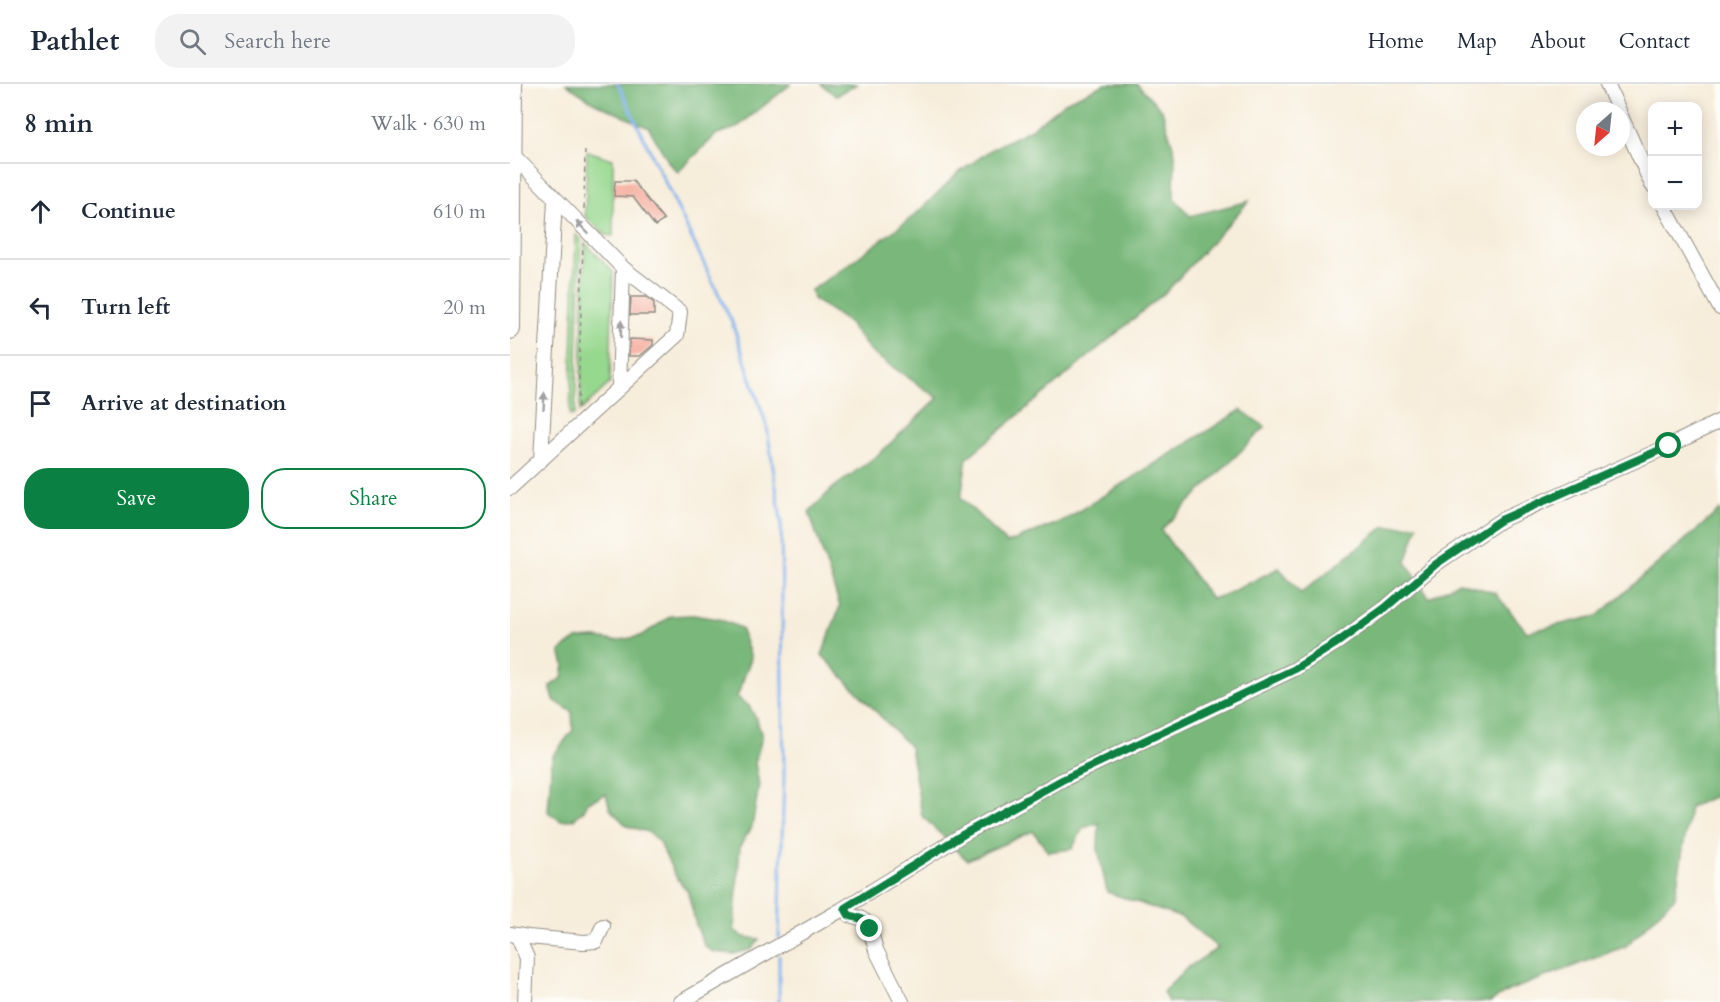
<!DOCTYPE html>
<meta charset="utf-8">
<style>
body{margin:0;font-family:Cardo,serif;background:#f2f2f3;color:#1f2937}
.controls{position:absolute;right:18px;top:18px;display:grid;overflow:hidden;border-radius:12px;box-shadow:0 3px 15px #0003}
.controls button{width:54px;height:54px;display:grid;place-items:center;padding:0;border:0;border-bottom:2px solid #e0e1e3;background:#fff;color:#1f2937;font:30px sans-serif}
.compass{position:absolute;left:1066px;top:18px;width:54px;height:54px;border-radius:50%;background:#fff;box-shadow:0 3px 15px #0003;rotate:207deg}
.stop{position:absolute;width:18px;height:18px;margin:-14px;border:4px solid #0b8043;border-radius:50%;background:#fff}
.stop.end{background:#0b8043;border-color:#fff;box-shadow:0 2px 6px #0008}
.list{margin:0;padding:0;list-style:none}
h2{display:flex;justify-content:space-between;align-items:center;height:78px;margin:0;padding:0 24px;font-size:26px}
h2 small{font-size:20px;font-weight:400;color:#747a83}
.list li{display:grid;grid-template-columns:39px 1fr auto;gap:18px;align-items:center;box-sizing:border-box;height:96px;padding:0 24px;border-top:2px solid #e0e1e3}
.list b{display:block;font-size:22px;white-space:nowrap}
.list em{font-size:20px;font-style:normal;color:#747a83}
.actions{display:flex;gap:12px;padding:18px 24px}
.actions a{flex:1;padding:14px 0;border:2px solid #0b8043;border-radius:24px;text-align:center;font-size:21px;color:#0b8043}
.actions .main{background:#0b8043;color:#fff}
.icon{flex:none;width:33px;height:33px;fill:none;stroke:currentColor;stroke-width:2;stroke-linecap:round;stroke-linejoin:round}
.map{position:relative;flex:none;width:1210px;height:918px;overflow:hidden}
header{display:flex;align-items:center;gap:36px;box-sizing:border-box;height:84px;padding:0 30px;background:#fff;border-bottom:2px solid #e0e1e3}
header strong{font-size:28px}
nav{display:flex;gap:33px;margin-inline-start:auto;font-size:21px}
.search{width:420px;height:54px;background:#f2f2f3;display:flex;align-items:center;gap:15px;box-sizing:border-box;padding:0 21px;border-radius:24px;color:#747a83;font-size:22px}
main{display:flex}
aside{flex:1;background:#fff}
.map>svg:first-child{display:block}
.green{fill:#97d88f;stroke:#61825d;stroke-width:1.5}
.forest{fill:#79b87a;stroke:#527252;stroke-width:1.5}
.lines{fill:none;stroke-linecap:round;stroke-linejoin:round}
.stream{stroke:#80b0eb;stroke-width:3}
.building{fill:#f5b0a1}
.minor-casing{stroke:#918c83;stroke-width:16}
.highway-casing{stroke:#918c83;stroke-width:22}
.path{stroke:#918c83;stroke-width:1.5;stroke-dasharray:4.5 4.5;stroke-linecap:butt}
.minor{stroke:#fff;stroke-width:14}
.highway{stroke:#fff;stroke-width:20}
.oneway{fill:#a0a0a0}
.route{stroke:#0b8043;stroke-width:8}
</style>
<header>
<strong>Pathlet</strong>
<div class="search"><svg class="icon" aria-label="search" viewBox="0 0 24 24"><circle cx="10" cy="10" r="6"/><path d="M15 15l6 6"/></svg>Search here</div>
<nav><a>Home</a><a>Map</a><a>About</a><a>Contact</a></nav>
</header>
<main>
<aside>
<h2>8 min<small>Walk · 630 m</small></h2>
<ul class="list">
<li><svg class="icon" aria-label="ahead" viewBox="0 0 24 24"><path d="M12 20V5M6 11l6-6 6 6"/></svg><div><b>Continue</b></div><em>610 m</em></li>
<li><svg class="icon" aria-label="left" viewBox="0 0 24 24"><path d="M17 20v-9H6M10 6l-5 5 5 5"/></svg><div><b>Turn left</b></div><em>20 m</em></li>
<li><svg class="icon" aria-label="arrive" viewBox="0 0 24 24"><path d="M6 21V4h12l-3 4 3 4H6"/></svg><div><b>Arrive at destination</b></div></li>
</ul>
<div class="actions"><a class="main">Save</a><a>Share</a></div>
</aside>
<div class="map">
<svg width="1210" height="918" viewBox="0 0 1210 918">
<rect width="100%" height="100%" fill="#fdfcf7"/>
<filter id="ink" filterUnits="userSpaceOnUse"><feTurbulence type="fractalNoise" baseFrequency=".0167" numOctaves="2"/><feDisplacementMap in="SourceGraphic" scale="12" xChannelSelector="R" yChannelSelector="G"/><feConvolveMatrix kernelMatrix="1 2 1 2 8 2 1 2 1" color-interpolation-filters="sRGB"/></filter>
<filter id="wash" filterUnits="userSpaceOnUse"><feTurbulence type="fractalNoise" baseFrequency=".008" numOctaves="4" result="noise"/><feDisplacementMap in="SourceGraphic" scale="24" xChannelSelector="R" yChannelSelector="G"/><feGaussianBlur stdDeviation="1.35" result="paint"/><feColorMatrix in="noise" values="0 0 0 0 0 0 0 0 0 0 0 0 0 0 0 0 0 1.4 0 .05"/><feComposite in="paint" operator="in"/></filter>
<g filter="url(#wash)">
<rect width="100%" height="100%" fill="#f7eddb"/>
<g class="green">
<path d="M 77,67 L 103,75 L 103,152 L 96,151 L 75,132 Z"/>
<path d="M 66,151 L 71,155 L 65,330 L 60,332 Z"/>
<path d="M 75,159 L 103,188 L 100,299 L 70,327 Z"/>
</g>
<g class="forest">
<path d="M 56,0 L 281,0 L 226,44 L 207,50 L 168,88 L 159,79 L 139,44 L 85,19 Z"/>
<path d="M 311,0 L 347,0 L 326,12 Z"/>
<path d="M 595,0 L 627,0 L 652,26 L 665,69 L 664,114 L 680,132 L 739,117 L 657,207 L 457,374 L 451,414 L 497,459 L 553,437 L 731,326 L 755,343 L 651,446 L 701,515 L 717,510 L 769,484 L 791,509 L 874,443 L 908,441 L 896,478 L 919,514 L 949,498 L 985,509 L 1017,548 L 1087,532 L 1210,426 L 1210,710 L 1180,723 L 1165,813 L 1116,862 L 998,907 L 980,918 L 658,918 L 653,908 L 677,884 L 708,864 L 672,834 L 597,808 L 588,765 L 589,739 L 573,744 L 562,765 L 538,768 L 523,747 L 457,776 L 412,732 L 400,663 L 312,571 L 330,522 L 299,428 L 323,404 L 369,370 L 428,314 L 362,269 L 337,237 L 303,215 L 301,206 L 331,186 L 405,131 L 447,90 L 482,65 L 521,45 L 555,18 Z"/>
<path d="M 183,531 L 209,535 L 231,544 L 241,574 L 227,613 L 239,622 L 247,636 L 252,653 L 245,679 L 249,701 L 242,743 L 230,762 L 224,846 L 234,853 L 249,855 L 242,865 L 224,870 L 204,868 L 195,863 L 186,841 L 178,808 L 165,791 L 149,758 L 138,748 L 117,742 L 100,725 L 96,710 L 78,718 L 74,726 L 64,735 L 51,737 L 38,728 L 42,673 L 63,646 L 62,628 L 44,616 L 40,602 L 52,594 L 54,581 L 50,567 L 67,555 L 86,554 L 105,557 L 131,552 L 161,532 Z"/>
</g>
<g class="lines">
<g class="stream">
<path d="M 108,0 L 222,238 L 257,343 L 271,437 L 274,691 L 269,854"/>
<path d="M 269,918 L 269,872"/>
</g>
</g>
<g id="blocks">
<g class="building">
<path d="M 105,97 L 123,97 L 154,136 L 145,142 L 123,113 L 104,112 Z"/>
<path d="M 121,213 L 136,213 L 144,219 L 144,231 L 120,231 Z"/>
<path d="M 120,255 L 143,256 L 143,261 L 130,272 L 119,272 Z"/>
</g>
</g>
</g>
<g filter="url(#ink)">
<use href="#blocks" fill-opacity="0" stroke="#918c83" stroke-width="1.5"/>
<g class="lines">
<defs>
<g id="minor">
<path d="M 1097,0 L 1109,27"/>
<path d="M 1111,32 L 1142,101"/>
<path d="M 1154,122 L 1210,224"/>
<path d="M 109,304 L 113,184"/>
<path d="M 31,376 L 45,115"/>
<path d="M 0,404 L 167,251 L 170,228 L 113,184 L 2,70"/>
<path d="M 335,824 L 339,831 L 350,834 L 355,837 L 360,845 L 366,866 L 392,918"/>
<path d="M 0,850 L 18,853 L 74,858 L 86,857 L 93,842"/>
<path d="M 7,851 L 17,874 L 15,918"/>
<path d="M 171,918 L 331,826 L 454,750 L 552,696 L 785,585 L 828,558 L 875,524 L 926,480 L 991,436 L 1159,362 L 1210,337"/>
</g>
<path id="highway" d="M 0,245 L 2,0"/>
</defs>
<use href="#minor" class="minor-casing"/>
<use href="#highway" class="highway-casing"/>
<g class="path">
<path d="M 74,125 L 75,67"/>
<path d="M 68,323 L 73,160"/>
</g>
<use href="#minor" class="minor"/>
<use href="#highway" class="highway"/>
</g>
<defs><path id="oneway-solid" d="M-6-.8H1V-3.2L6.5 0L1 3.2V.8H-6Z" transform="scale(1.5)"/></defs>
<g class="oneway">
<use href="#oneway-solid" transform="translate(72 143) rotate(-134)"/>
<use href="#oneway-solid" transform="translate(111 245) rotate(-88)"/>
<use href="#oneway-solid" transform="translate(34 317) rotate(-87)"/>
</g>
</g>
<g class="lines" filter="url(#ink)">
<path class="route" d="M 360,845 C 351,830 352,837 339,831 L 335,824 L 454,750 L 552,696 L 785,585 L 828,558 L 875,524 L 926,480 L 991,436 L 1159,362"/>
</g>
</svg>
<div class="controls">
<button>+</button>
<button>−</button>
</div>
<svg class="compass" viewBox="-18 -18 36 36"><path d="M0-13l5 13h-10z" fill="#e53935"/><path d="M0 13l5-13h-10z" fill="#747a83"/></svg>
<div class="stop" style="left:1159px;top:362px"></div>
<div class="stop end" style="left:360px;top:845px"></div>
</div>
</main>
